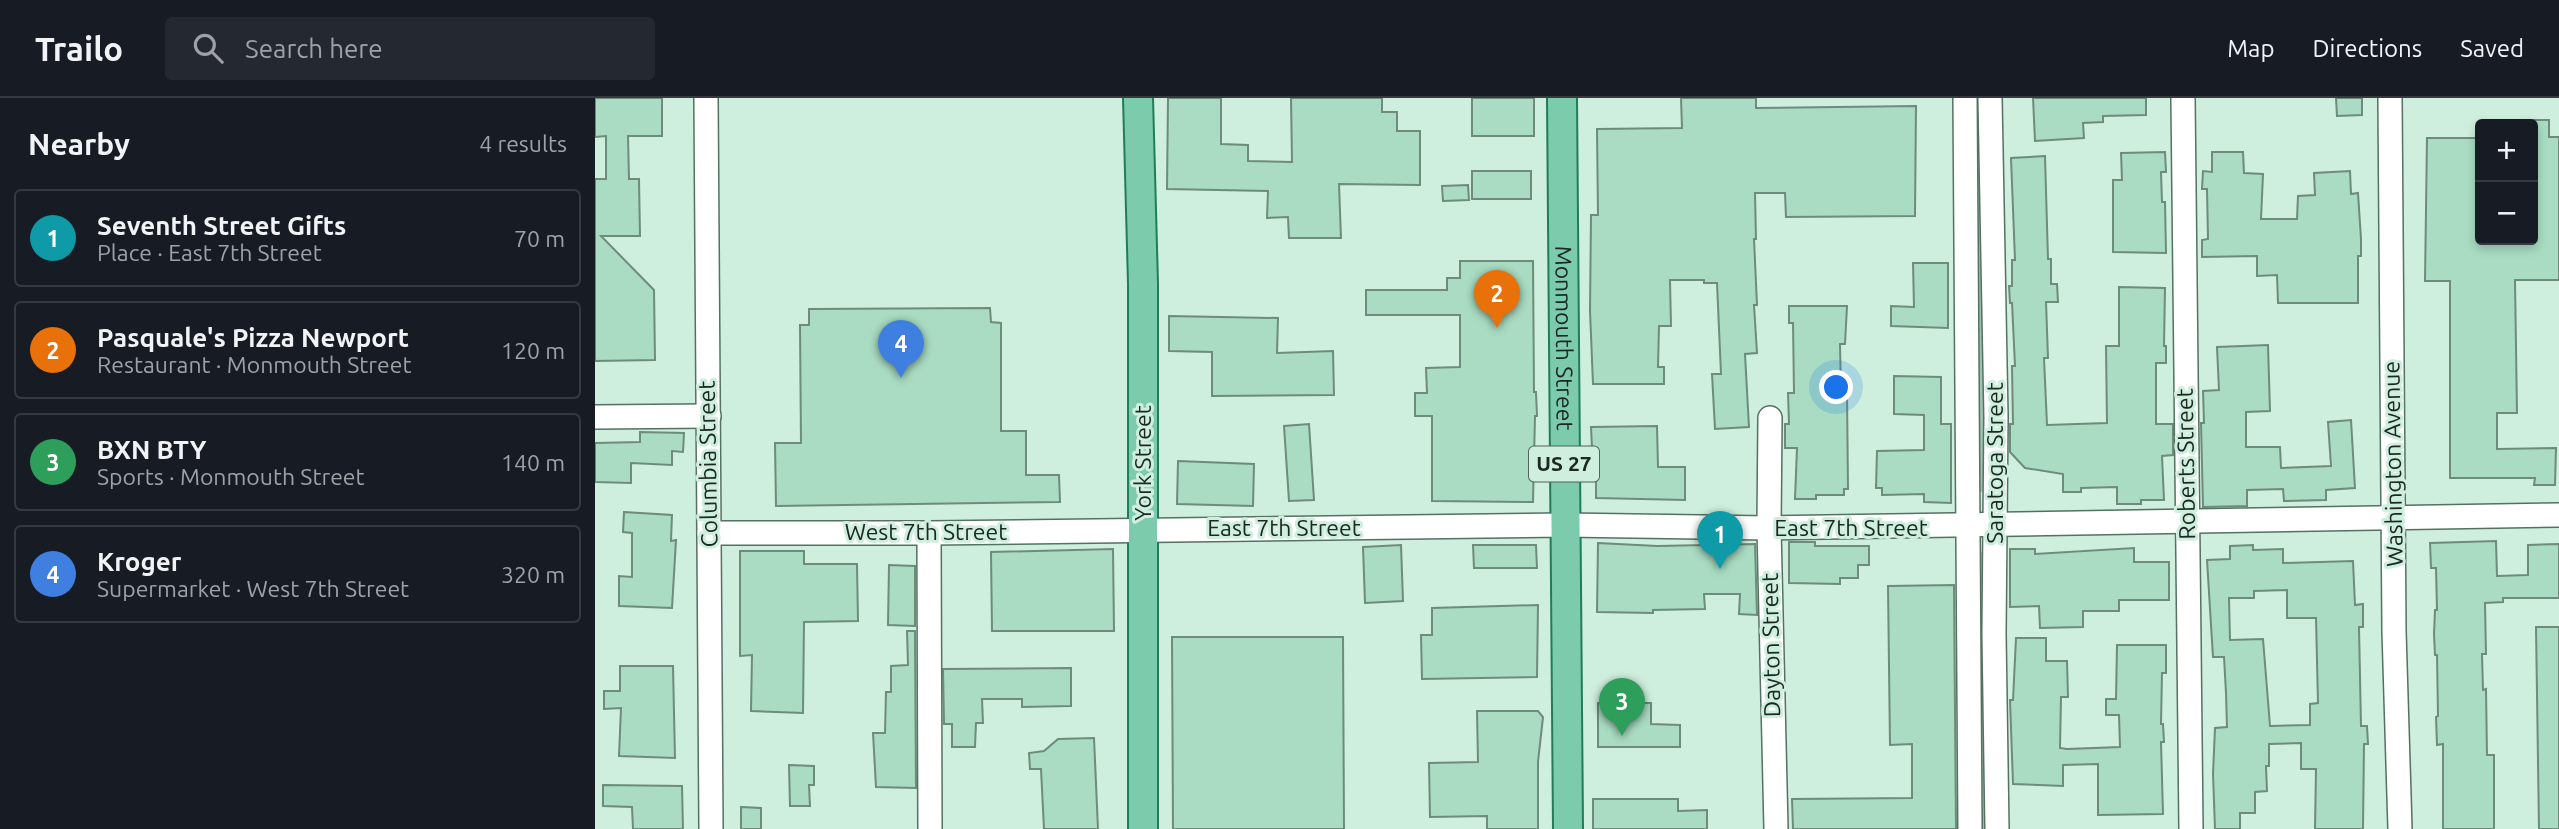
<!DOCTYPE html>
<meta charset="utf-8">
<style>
body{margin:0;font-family:Ubuntu,sans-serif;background:#242831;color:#f1f3f6}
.controls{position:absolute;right:21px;top:21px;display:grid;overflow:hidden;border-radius:7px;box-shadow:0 4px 10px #0003}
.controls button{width:63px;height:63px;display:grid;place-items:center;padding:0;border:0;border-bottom:2px solid #363941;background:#171b24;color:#f1f3f6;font:35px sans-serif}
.you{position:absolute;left:1242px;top:290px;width:24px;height:24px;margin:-18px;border:5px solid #fff;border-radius:50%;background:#1a73e8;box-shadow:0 0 0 10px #1a73e833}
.badge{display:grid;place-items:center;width:46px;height:46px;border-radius:50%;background:#d93025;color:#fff;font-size:23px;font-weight:700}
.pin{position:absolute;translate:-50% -58px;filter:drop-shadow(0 2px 4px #0008)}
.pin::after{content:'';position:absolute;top:37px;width:24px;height:21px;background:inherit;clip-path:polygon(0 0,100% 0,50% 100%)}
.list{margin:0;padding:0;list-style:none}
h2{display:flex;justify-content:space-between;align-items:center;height:91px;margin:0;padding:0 28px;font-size:30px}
h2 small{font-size:23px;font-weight:400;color:#9ea1a6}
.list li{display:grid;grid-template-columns:46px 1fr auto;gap:21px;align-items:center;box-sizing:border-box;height:98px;margin:0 14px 14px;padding:0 14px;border:2px solid #363941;border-radius:7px}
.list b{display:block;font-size:26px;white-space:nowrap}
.list p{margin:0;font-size:23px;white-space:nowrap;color:#9ea1a6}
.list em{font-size:23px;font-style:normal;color:#9ea1a6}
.icon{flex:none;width:38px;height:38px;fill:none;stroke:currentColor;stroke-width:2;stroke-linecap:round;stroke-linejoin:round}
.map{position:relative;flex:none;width:1964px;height:731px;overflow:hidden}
header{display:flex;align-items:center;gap:42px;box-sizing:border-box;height:98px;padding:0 35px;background:#171b24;border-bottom:2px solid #363941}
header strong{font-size:33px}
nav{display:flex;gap:38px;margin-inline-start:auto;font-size:24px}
.search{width:490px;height:63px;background:#242831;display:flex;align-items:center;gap:18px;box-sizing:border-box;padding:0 24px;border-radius:7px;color:#9ea1a6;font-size:26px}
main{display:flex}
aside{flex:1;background:#171b24}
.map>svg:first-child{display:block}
.green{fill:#9cc3af}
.building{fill:#a9dcc2;stroke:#6e8b7c;stroke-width:2;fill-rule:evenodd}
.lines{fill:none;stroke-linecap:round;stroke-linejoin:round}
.minor-casing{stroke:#547162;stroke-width:26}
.major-casing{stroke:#217c59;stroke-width:32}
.minor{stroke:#fff;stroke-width:23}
.major{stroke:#7ccbad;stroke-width:28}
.labels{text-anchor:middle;stroke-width:6;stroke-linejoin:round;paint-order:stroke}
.shield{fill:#cfefde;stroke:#51635a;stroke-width:2}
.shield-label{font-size:21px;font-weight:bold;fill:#1b2721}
.street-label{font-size:23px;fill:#1b2721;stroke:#cfefde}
</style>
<header>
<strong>Trailo</strong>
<div class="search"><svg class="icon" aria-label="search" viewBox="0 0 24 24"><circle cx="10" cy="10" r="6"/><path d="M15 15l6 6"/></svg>Search here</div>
<nav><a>Map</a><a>Directions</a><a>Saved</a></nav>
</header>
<main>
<aside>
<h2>Nearby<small>4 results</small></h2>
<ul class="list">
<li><span class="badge" style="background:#0f9aa8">1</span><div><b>Seventh Street Gifts</b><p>Place · East 7th Street</p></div><em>70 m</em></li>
<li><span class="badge" style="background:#e8710a">2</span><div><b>Pasquale's Pizza Newport</b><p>Restaurant · Monmouth Street</p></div><em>120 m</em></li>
<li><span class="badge" style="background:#2e9e5b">3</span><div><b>BXN BTY</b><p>Sports · Monmouth Street</p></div><em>140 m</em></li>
<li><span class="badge" style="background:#3f7fe0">4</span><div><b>Kroger</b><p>Supermarket · West 7th Street</p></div><em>320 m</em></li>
</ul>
</aside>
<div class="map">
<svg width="1964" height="731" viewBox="0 0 1964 731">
<rect width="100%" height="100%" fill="#cfefde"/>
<g class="green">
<path d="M 1378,0 L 1389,0 L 1391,320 L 1388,395 L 1384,392 Z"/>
<path d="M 1386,454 L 1389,454 L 1395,731 L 1382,731 L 1382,459 Z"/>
</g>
<g class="building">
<path d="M 0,0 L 67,0 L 67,38 L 33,38 L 34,81 L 44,81 L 45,138 L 6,138 L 59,192 L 60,262 L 0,263 L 0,81 L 11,81 L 11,38 L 0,39 Z"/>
<path d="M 573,0 L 626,0 L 626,46 L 653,47 L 653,63 L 697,64 L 696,0 L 787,0 L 787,14 L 802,14 L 802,33 L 825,33 L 825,87 L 744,86 L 746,140 L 694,140 L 693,119 L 672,120 L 673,93 L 572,91 Z"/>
<rect x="877" y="0" width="62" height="38"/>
<path d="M 1086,0 L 1161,0 L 1161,10 L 1321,8 L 1320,118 L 1191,119 L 1190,95 L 1160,95 L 1161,141 L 1159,141 L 1162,207 L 1159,207 L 1162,255 L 1150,256 L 1154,329 L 1120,331 L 1117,276 L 1126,276 L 1122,185 L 1109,185 L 1109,182 L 1075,182 L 1076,228 L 1064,228 L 1063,269 L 1069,269 L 1069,286 L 998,286 L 995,213 L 996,117 L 1003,117 L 1002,31 L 1087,30 Z"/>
<path d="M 1438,0 L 1551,0 L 1551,17 L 1508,18 L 1508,24 L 1488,25 L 1489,40 L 1440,43 Z"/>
<path d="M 1741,0 L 1767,0 L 1767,17 L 1742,18 Z"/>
<path d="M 1938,22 L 1954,22 L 1954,39 L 1964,39 L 1964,182 L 1920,182 L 1922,315 L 1902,315 L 1902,351 L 1961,350 L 1960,387 L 1939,387 L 1940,380 L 1855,380 L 1855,183 L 1830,183 L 1832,40 L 1885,40 L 1885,142 L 1938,142 Z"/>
<path d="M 1570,54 L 1571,74 L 1566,74 L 1567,104 L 1570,104 L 1571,155 L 1518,154 L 1518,82 L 1527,82 L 1526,55 Z"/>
<path d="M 1617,54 L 1648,54 L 1649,75 L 1668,76 L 1666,121 L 1702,121 L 1703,98 L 1720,97 L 1719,75 L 1755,73 L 1756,96 L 1763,95 L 1766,141 L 1766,158 L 1763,158 L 1763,205 L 1683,205 L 1682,177 L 1662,178 L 1662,158 L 1607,159 L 1607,142 L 1613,141 L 1612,91 L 1607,91 L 1608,73 L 1617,74 Z"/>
<path d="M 1450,58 L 1453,161 L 1456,161 L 1456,186 L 1462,186 L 1463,204 L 1451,204 L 1453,260 L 1449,260 L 1452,327 L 1512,325 L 1511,248 L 1524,248 L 1524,189 L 1570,190 L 1569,248 L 1571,248 L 1571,265 L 1561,265 L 1561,326 L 1578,326 L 1578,357 L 1567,358 L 1569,402 L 1546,402 L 1546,406 L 1522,406 L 1522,389 L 1486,390 L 1486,394 L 1468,394 L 1468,376 L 1430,370 L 1415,354 L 1415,326 L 1418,326 L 1417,268 L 1420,268 L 1417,205 L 1415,205 L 1414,188 L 1417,188 L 1417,162 L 1420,162 L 1416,60 Z"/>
<rect x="877" y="73" width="59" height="28"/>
<path d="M 873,87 L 874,102 L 848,103 L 847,88 Z"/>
<path d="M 865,163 L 938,163 L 939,294 L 941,294 L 942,318 L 940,318 L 938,404 L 837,403 L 837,318 L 820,318 L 820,295 L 832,295 L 831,270 L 865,269 L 865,217 L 771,217 L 771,192 L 852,192 L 852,180 L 865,180 Z"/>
<path d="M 1318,165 L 1353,165 L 1353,230 L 1296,228 L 1296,208 L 1319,209 Z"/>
<path d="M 1194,208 L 1252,208 L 1250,246 L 1245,246 L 1246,295 L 1252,295 L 1253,391 L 1249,391 L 1249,397 L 1221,397 L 1221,401 L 1200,401 L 1202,350 L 1190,350 L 1190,326 L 1194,326 L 1193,295 L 1199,295 L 1198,225 L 1194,225 Z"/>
<path d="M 395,210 L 396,224 L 406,225 L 406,333 L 431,333 L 431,377 L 464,377 L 465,404 L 181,408 L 180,345 L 206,345 L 205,227 L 214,227 L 214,211 Z"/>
<path d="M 574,218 L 683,220 L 682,255 L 738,253 L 739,297 L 617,298 L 617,254 L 574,253 Z"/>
<path d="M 1673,247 L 1675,313 L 1651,314 L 1651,349 L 1685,349 L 1686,370 L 1736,368 L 1733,324 L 1756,322 L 1760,390 L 1731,392 L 1731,402 L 1689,403 L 1688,391 L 1652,392 L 1652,408 L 1608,409 L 1606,325 L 1609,325 L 1608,293 L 1624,292 L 1622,249 Z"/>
<path d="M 1299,278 L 1346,279 L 1346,326 L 1356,326 L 1356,405 L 1329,404 L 1329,396 L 1287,397 L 1287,390 L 1281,390 L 1282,353 L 1329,352 L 1329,317 L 1299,316 Z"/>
<path d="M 714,326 L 719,402 L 694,403 L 689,328 Z"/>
<path d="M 1062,328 L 1063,369 L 1090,369 L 1090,402 L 1001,400 L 1001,350 L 997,350 L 996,329 Z"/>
<path d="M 45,334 L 89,335 L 88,354 L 77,353 L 77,367 L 36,365 L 36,385 L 0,384 L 0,345 L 45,344 Z"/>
<path d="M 583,363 L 659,366 L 658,408 L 582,406 Z"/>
<path d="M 29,414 L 77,417 L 76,443 L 81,442 L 77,510 L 24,508 L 24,478 L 37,479 L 37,435 L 28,434 Z"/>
<path d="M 1901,443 L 1902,478 L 1933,477 L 1933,447 L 1964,446 L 1964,500 L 1908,500 L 1908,504 L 1890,505 L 1891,556 L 1887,556 L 1888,592 L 1891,591 L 1892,657 L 1899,657 L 1899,731 L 1848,731 L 1848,646 L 1842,647 L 1841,619 L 1843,618 L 1842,557 L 1840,557 L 1839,536 L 1840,512 L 1842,512 L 1841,470 L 1836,470 L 1835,445 Z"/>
<path d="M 1194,444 L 1220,444 L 1220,448 L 1274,448 L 1274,467 L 1263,467 L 1263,480 L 1245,480 L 1245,486 L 1194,485 Z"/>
<path d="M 1003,445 L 1062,448 L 1160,446 L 1162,517 L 1144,516 L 1145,496 L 1109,496 L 1110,511 L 1058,512 L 1058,515 L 1002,514 Z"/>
<path d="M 806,447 L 808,503 L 770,505 L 768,449 Z"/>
<path d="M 878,447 L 941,447 L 942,470 L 879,470 Z"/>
<path d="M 1658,447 L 1658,452 L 1688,451 L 1688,465 L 1758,463 L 1760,507 L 1768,506 L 1768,529 L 1764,529 L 1766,628 L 1772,628 L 1773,646 L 1769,646 L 1768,731 L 1720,731 L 1721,671 L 1706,671 L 1706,645 L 1674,646 L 1674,668 L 1671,668 L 1672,693 L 1660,694 L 1660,715 L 1645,715 L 1645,731 L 1620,731 L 1618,676 L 1620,630 L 1632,629 L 1631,595 L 1629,559 L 1618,559 L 1612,462 L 1635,461 L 1635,448 ZM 1692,492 L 1692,520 L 1721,520 L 1723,605 L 1715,606 L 1715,627 L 1675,628 L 1668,541 L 1635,542 L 1634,500 L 1659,500 L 1659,493 Z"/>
<path d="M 1539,450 L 1539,464 L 1574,464 L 1574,502 L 1524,502 L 1524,513 L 1488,513 L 1488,529 L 1445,530 L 1444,508 L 1415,509 L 1415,451 L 1440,451 L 1440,456 Z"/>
<path d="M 518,451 L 519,533 L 397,533 L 396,454 Z"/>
<path d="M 145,453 L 209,453 L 209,466 L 262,466 L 263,523 L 209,524 L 208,615 L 156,613 L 157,557 L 145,558 Z"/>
<path d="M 294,467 L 320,468 L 320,528 L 293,527 Z"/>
<path d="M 1359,487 L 1361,731 L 1198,731 L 1197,701 L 1317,700 L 1317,646 L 1295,647 L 1293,488 Z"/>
<path d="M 943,507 L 942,579 L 827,581 L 826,537 L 837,537 L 837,510 Z"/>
<path d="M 1941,529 L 1964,529 L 1964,731 L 1944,731 Z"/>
<path d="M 312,533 L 320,533 L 321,690 L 281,689 L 278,635 L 290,635 L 291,594 L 296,594 L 296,568 L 313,567 Z"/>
<path d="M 577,539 L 748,539 L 749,731 L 578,731 Z"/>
<path d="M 1421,540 L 1451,540 L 1451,563 L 1472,563 L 1473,599 L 1466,599 L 1465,650 L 1472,651 L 1525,649 L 1524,617 L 1511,617 L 1511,601 L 1521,601 L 1522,547 L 1571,547 L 1571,575 L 1567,575 L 1566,626 L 1568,626 L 1569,644 L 1566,644 L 1568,716 L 1503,717 L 1503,666 L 1468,667 L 1468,688 L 1418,686 L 1415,602 L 1418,602 Z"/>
<path d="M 25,568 L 78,568 L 80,660 L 24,658 L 26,610 L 9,611 L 9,593 L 25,593 Z"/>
<path d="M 476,570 L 476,608 L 427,609 L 427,601 L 387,601 L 388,625 L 381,625 L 380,649 L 357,649 L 357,626 L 349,626 L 348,571 Z"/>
<path d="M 1003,605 L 1056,605 L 1056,626 L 1085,627 L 1085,649 L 1003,649 Z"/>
<path d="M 882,613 L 943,613 L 948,619 L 943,664 L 943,731 L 892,731 L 892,718 L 835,719 L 834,665 L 883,664 Z"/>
<path d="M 499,640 L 503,731 L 449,731 L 446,671 L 435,671 L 434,655 L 449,653 L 463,641 Z"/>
<path d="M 194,667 L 219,668 L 219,687 L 214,687 L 215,708 L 195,708 Z"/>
<path d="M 8,687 L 87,688 L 88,731 L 38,731 L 37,709 L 8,708 Z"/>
<path d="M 998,701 L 1083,701 L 1083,713 L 1112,712 L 1112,731 L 998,731 Z"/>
<path d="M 146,709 L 166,710 L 166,731 L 146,731 Z"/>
</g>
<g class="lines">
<defs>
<g id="minor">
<path d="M 111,0 L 116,731"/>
<path d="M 1370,0 L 1375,731"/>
<path d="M 1395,0 L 1401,319 L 1399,536 L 1402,731"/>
<path d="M 1588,0 L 1596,731"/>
<path d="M 1795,0 L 1799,533 L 1805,731"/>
<path d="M 0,319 L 114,318"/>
<path d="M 1175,320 L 1174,430 L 1181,731"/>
<path d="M 114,435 L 334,435 L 970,427 L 1174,430 L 1964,417"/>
<path d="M 334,435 L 335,731"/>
</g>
<g id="major">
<path d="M 543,0 L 548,186 L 548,731"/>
<path id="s1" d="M 967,0 L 973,731"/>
</g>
</defs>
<use href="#minor" class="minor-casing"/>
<use href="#major" class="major-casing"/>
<use href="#minor" class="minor"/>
<use href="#major" class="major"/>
</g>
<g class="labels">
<rect class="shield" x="934" y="348.5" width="70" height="35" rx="5"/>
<g class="shield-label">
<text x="969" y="373">US 27</text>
</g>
<g class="street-label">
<text dy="8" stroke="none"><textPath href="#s1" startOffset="240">Monmouth Street</textPath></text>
<text transform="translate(548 365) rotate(-90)" y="8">York Street</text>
<text transform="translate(1400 365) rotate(-90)" y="8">Saratoga Street</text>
<text transform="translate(113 366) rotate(-91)" y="8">Columbia Street</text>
<text transform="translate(1591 366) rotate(-91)" y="8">Roberts Street</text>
<text transform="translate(1798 366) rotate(-91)" y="8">Washington Avenue</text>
<text x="689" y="438">East 7th Street</text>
<text x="1256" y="438">East 7th Street</text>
<text x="331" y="442">West 7th Street</text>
<text transform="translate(1176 547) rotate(-91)" y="8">Dayton Street</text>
</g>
</g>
</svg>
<div class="controls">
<button>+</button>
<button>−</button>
</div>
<div class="you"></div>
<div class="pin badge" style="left:1125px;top:471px;background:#0f9aa8">1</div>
<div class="pin badge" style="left:902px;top:230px;background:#e8710a">2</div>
<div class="pin badge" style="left:1027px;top:638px;background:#2e9e5b">3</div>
<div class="pin badge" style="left:306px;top:280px;background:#3f7fe0">4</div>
</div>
</main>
